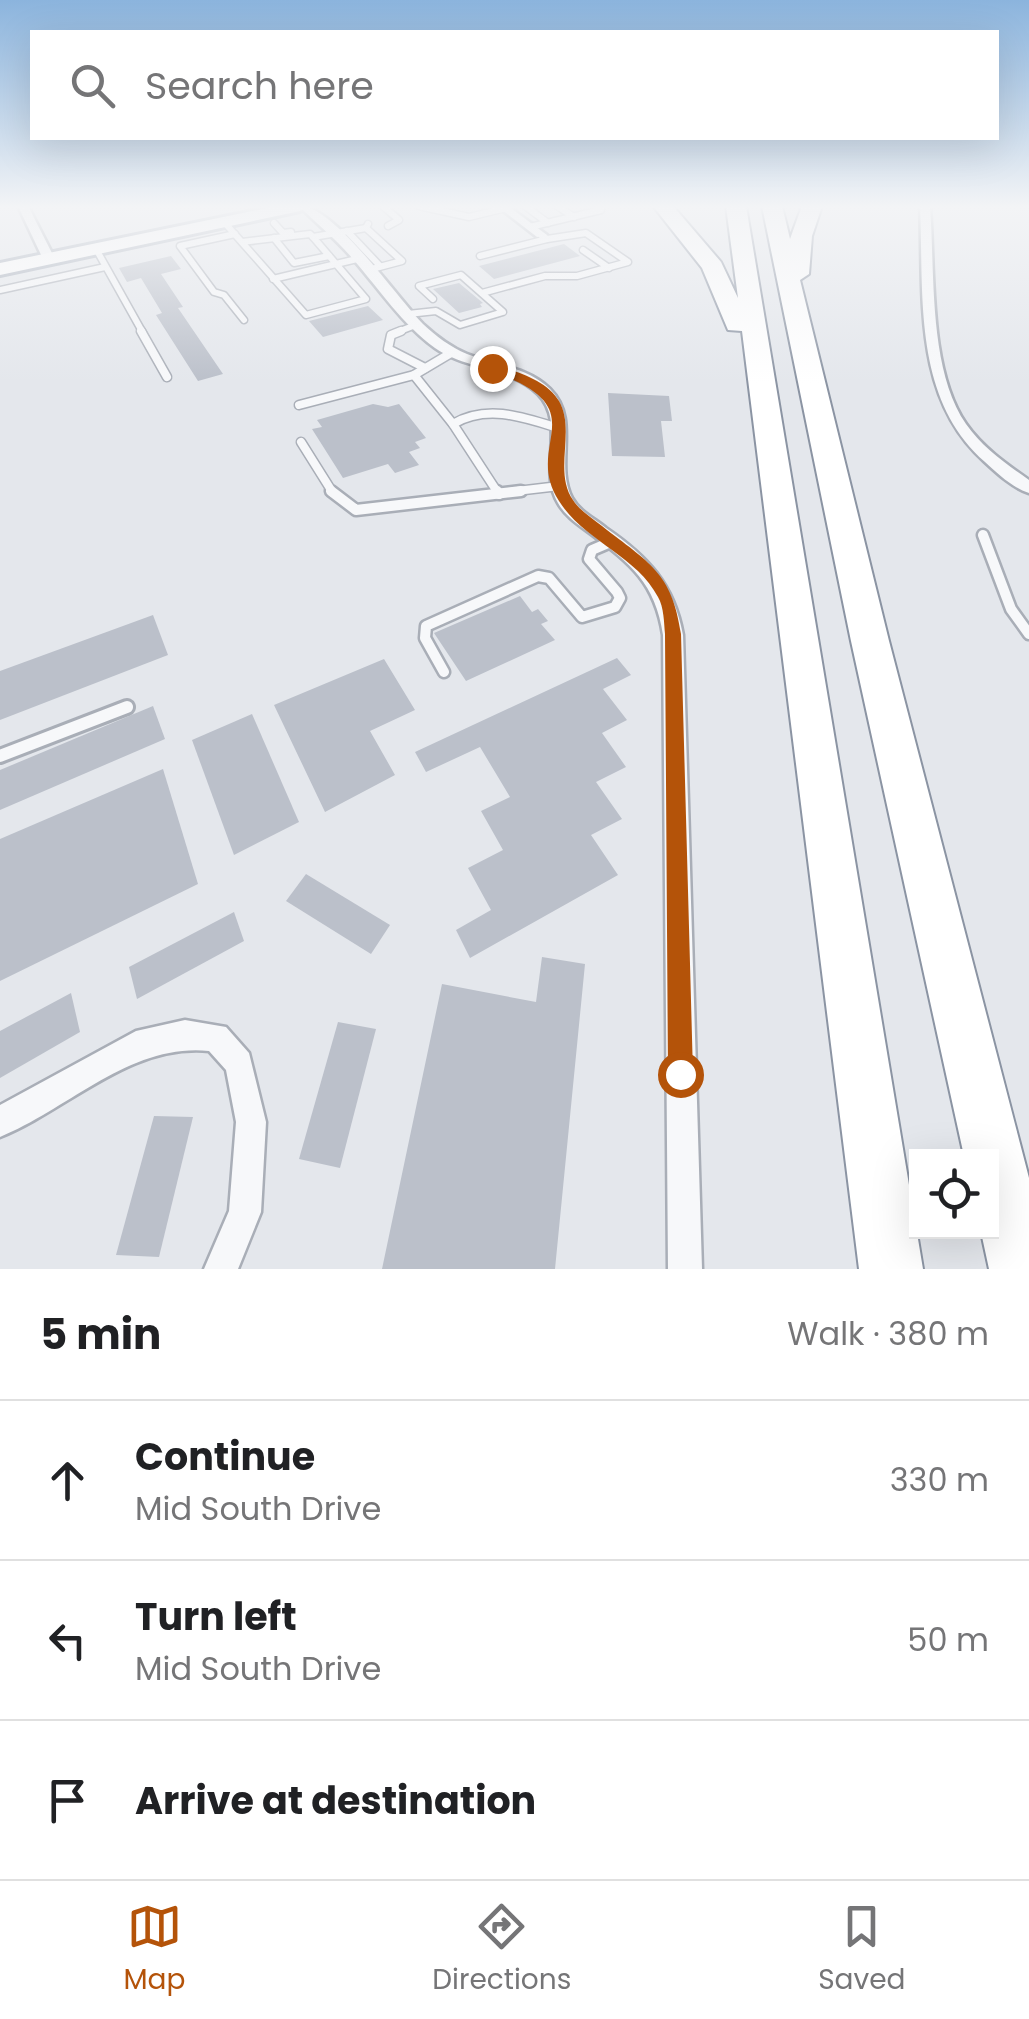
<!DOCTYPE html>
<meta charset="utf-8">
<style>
body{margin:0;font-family:Poppins,sans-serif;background:#f6f6f6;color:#202124}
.controls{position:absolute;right:30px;bottom:30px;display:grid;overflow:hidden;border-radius:0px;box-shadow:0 10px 40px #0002}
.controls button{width:90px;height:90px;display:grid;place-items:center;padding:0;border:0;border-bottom:2px solid #e0e0e0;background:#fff;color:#202124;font:50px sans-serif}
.stop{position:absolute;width:30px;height:30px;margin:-22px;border:8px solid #b45309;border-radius:50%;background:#fff}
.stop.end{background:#b45309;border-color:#fff;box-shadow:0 2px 10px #0008}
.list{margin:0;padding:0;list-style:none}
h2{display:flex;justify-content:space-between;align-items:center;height:130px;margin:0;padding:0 40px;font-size:42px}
h2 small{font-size:32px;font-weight:400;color:#757577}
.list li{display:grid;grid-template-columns:65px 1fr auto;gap:30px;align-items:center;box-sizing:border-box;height:160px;padding:0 40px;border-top:2px solid #e0e0e0}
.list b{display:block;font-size:38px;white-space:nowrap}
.list p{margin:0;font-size:32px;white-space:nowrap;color:#757577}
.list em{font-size:32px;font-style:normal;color:#757577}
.icon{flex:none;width:55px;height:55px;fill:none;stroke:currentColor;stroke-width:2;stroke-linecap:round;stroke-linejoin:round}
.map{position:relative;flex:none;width:1029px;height:1269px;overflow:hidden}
.search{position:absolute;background:#fff;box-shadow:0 10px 40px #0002;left:30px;right:30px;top:30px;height:110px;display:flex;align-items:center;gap:25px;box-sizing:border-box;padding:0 35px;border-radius:0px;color:#757577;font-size:38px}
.sheet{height:610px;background:#fff}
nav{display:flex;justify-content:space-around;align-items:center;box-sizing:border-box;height:140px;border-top:2px solid #e0e0e0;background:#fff;font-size:28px;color:#757577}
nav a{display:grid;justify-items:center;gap:5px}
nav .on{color:#b45309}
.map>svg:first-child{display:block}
.building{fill:#bbc0ca}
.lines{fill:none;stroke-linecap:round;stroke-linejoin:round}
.service-far3-casing{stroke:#a9aeb7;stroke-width:9}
.service-far2-casing{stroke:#a9aeb7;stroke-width:11}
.service-far1-casing{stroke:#a9aeb7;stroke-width:15}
.service-casing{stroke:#a9aeb7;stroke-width:18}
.minor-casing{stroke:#a9aeb7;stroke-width:5}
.primary-casing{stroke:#a3abb8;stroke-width:6}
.motorway-casing{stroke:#8b94a3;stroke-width:4}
.service-far3{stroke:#f7f8fa;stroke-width:6}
.service-far2{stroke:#f7f8fa;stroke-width:8}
.service-far1{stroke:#f7f8fa;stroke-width:10}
.service{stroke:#f7f8fa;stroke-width:12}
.minor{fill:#f7f8fa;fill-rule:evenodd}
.primary{fill:#fff;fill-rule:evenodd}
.motorway{fill:#fff;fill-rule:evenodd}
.route{fill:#b45309}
</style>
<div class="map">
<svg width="1029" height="1269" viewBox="0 0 1029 1269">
<rect width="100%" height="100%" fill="#e4e7ec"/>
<g class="building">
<path d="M 564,244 L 580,256 L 494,279 L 479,266 Z"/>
<path d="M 171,256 L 181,269 L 161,274 L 183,307 L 178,308 L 223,374 L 198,381 L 156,315 L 162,313 L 141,278 L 127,282 L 119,268 Z"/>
<path d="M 459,283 L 483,303 L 480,304 L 482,307 L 459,313 L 433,289 Z"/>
<path d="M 368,306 L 383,320 L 323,337 L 309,321 Z"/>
<path d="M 608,393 L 669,396 L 672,421 L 661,421 L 665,457 L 612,456 Z"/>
<path d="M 373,404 L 388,407 L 399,404 L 426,438 L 415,442 L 420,448 L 409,452 L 419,465 L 395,473 L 388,464 L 343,478 L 312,429 L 322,427 L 317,420 Z"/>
<path d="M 520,596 L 532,612 L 538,609 L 548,621 L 541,624 L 555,640 L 466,681 L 434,633 Z"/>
<path d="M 153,615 L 168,655 L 0,720 L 0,671 Z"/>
<path d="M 617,658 L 631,675 L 603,689 L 627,720 L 602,733 L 626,767 L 596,782 L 622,819 L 591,835 L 618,875 L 470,958 L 456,930 L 491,910 L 468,868 L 503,850 L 481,811 L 510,797 L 480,747 L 426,772 L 415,752 Z"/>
<path d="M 384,659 L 415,710 L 370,731 L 395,775 L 325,812 L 274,705 Z"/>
<path d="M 153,706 L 165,739 L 0,810 L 0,770 Z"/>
<path d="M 252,714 L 299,822 L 234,855 L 192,740 Z"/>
<path d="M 163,769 L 198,884 L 0,981 L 0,839 Z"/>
<path d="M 306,874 L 390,925 L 371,954 L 286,901 Z"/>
<path d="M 234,912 L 244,941 L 137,999 L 129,967 Z"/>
<path d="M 542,957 L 585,964 L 555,1269 L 382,1269 L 442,984 L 536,1002 Z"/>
<path d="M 71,993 L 80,1032 L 0,1078 L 0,1031 Z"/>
<path d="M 338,1022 L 376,1029 L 340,1168 L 299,1159 Z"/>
<path d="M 154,1116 L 193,1117 L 159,1257 L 116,1255 Z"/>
</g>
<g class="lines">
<defs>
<g id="service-far3">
<path d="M 383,206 L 399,220 L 388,226"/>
<path d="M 419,206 L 469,217 L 506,208"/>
<path d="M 525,206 L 548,223"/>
<path d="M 557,206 L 574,217"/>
<path d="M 224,222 L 306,315 L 366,299 L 313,237 L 366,228"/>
<path d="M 274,223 L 283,233 L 291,232"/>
<path d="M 368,224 L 366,228 L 402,261 L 368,270"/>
<path d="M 530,227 L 601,210 L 601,206"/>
<path d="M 347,231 L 380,266"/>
<path d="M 235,234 L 180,246 L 214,292 L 224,295 L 244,320"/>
<path d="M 274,238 L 294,263 L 329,256"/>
<path d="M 242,242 L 310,234 L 313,237"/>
<path d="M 96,249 L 143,333"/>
<path d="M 583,250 L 609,268"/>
<path d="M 480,256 L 547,239"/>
<path d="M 273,279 L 357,259"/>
<path d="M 0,290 L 105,267"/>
<path d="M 482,293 L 545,276 L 577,276 L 628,262 L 586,233 L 547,239 L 541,235"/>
<path d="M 408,314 L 436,311 L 460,325 L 503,312 L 461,275 L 419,286 L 433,299"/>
<path d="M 395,333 L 418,324"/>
</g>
<g id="service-far2">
<path d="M 141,331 L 167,377"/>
<path d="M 401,331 L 391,335 L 388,349 L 425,368"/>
<path d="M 451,353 L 414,375 L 453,424 L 498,493"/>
<path d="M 299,405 L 414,375"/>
<path d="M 453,424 C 487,404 523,417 558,428"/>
<path d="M 301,442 L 333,493"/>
<path d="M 500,493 L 559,486"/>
</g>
<g id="service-far1">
<path d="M 331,491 L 356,510 L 521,491"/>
<path d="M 497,491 L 499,494"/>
<path d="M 983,535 L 1011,609 L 1029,634"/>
<path d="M 444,672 L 425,638 L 426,626 L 538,576 L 549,578 L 582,617 L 615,607 L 620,598 L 617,592 L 589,559 L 592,550 L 613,541"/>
</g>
<path id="service" d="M 0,756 L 127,707"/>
<g id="minor">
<path d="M 18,206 L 28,206 L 55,259 L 53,261 L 43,259 Z"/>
<path d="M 299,206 C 333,204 397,298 423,324 C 436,336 450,347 467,354 C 494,365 528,367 550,389 C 581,420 554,463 572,498 C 579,511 595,519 606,528 C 647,556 674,584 683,635 L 702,1269 L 668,1269 L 663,635 C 655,583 631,564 591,534 C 579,525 566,517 558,503 C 538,470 567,423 538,394 C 511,367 466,370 435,348 C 403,325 379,289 353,259 C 336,239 317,224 299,206 Z"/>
<path d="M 497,206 L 508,206 L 547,235 L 537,237 Z"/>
<path d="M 920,206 L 930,206 C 935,271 928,369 966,424 C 982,447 1006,464 1029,480 L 1029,493 C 1013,488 998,474 985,462 C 912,398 924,295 920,206 Z"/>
<path d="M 185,1020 L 226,1027 L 249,1053 L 266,1122 L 261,1212 L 238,1269 L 204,1269 L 229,1211 L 236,1122 L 226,1070 L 209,1051 C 130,1043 69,1109 0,1137 L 0,1105 L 136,1031 Z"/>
</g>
<path id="primary" d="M 277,206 L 309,206 L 300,211 L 0,275 L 0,263 Z"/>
<g id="motorway">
<path d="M 653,206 L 673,206 L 721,262 L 738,298 L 726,206 L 746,206 L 923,1269 L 859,1269 L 742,331 L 728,330 L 702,268 Z"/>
<path d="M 762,206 L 782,206 L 790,239 L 802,206 L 822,206 L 812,236 L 809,274 L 800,280 L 889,641 L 1029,1178 L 1029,1269 L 989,1269 L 981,1232 L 992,1232 L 992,1156 L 964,1156 L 851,641 Z"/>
</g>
</defs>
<use href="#service-far3" class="service-far3-casing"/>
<use href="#service-far2" class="service-far2-casing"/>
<use href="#service-far1" class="service-far1-casing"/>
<use href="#service" class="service-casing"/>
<use href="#minor" class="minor-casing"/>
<use href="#primary" class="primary-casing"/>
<use href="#motorway" class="motorway-casing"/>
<use href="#service-far3" class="service-far3"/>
<use href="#service-far2" class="service-far2"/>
<use href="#service-far1" class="service-far1"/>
<use href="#service" class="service"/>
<use href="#minor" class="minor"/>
<use href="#primary" class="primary"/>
<use href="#motorway" class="motorway"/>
</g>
<linearGradient id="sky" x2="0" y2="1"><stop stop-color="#8bb4dd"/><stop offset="0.54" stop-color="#f3f4f6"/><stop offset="1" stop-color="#f3f4f6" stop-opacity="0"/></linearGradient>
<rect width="1029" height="383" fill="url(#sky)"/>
<path class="route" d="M 492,364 C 515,371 546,379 559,401 C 576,431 553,471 573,500 C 580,511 592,518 602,526 C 649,563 672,572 681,634 L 693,1074 L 689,1082 L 680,1086 L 672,1082 L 668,1074 L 665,634 C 664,623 664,607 658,597 C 636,555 584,541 559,501 C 521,442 602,409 488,370 Z"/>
</svg>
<div class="controls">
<button><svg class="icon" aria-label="locate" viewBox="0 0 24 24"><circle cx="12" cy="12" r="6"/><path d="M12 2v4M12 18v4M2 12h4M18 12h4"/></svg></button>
</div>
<div class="stop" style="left:680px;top:1074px"></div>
<div class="stop end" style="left:492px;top:368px"></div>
<div class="search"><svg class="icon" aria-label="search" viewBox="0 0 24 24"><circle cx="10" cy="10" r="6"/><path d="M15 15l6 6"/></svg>Search here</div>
</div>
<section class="sheet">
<h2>5 min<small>Walk · 380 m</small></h2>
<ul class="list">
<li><svg class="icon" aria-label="ahead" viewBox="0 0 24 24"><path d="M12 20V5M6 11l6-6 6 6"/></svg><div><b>Continue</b><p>Mid South Drive</p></div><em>330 m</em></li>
<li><svg class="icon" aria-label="left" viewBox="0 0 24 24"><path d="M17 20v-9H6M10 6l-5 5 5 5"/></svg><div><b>Turn left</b><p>Mid South Drive</p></div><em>50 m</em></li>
<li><svg class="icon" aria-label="arrive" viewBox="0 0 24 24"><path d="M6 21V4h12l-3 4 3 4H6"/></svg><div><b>Arrive at destination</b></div></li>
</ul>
</section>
<nav>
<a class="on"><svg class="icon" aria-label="map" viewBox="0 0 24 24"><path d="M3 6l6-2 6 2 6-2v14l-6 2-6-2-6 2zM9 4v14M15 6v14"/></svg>Map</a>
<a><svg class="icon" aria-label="directions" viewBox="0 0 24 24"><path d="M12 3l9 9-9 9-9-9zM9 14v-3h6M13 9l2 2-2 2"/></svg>Directions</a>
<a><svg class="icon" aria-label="saved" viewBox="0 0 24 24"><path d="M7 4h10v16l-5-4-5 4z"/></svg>Saved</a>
</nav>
